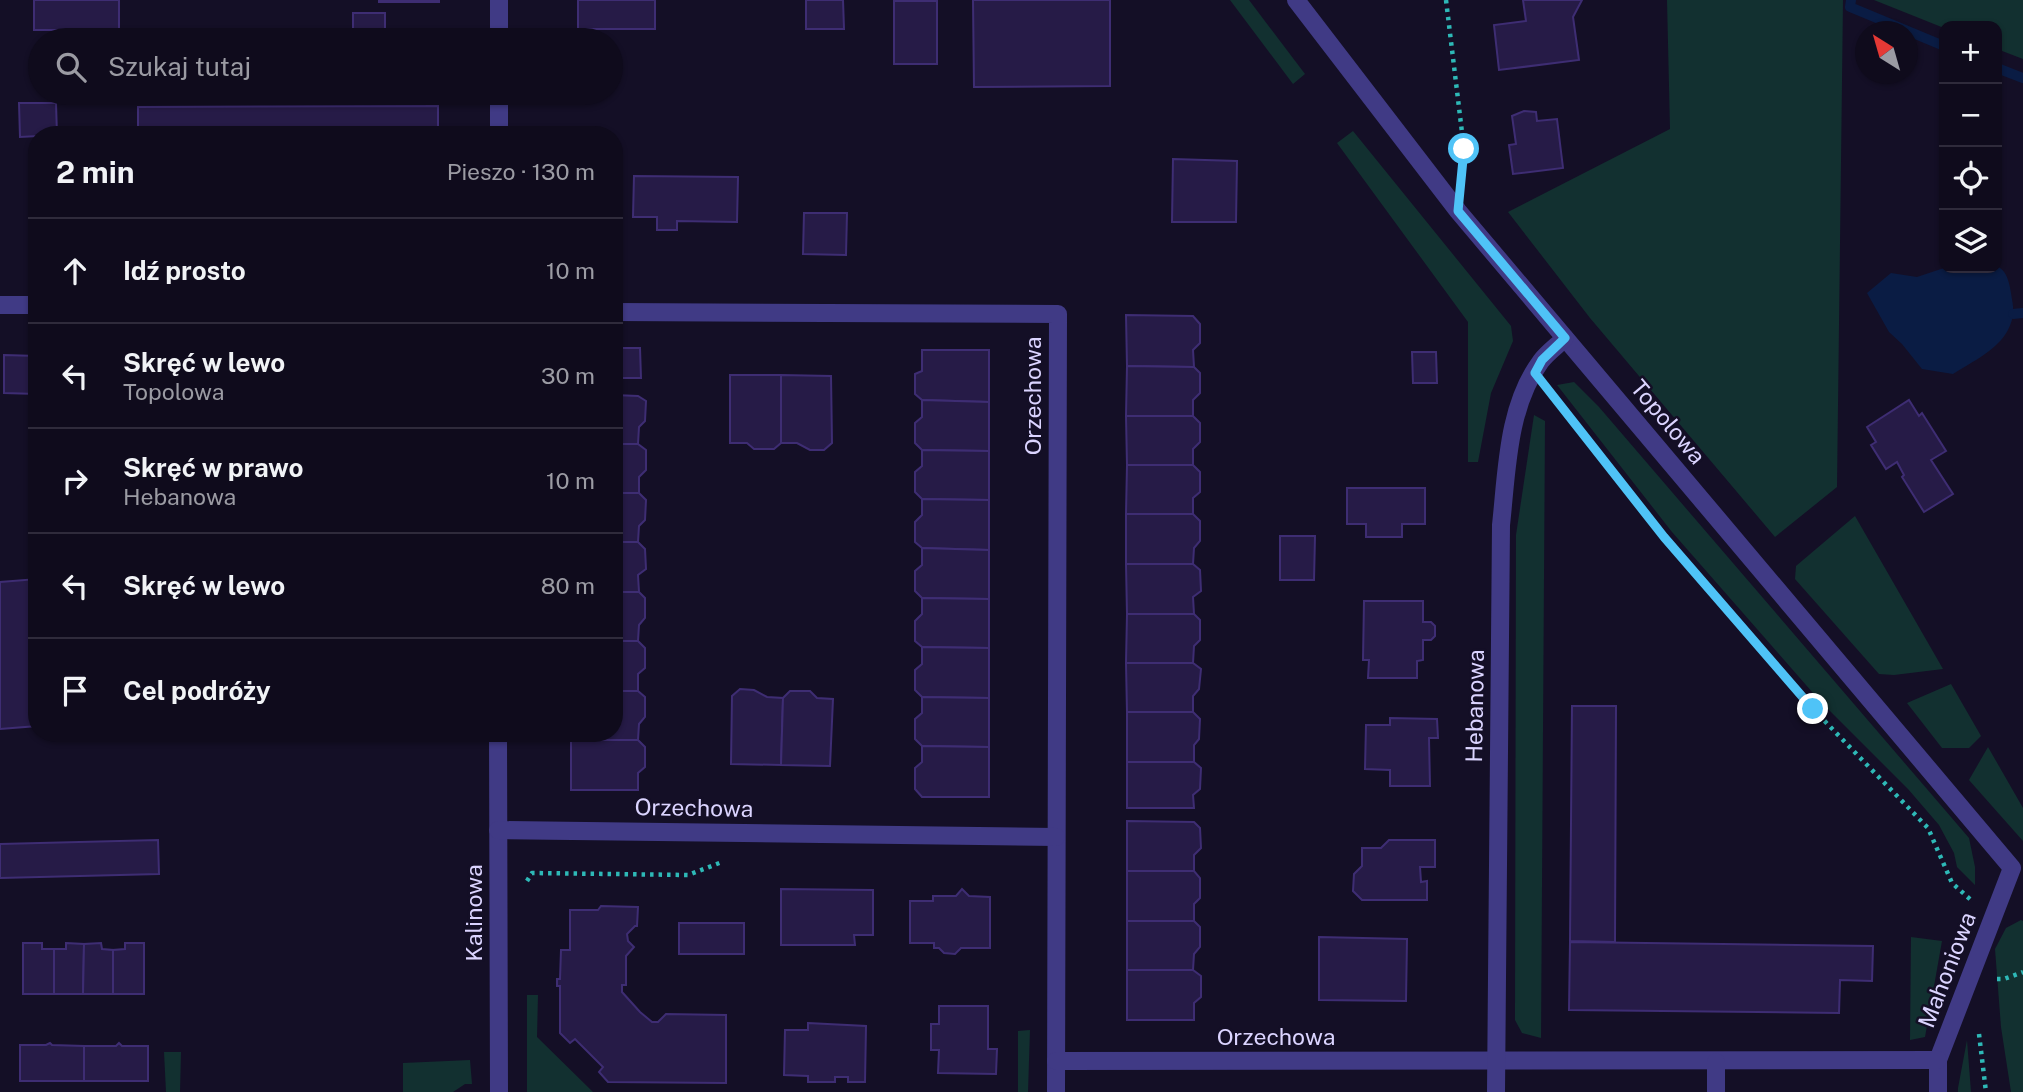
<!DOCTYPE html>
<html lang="pl">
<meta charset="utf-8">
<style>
body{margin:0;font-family:"Public Sans",sans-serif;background:#181425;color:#f1f3f6}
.controls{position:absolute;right:21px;top:21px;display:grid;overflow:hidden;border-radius:14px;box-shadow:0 2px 5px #0004}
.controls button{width:63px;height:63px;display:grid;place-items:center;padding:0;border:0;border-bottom:2px solid #2f2b3b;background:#0f0b1c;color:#f1f3f6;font:35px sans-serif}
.compass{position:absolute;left:1855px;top:21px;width:63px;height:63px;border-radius:50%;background:#0f0b1c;box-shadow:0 2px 5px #0004;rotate:323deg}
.stop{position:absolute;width:21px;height:21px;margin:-16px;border:5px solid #4fc3f7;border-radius:50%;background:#fff}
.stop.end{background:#4fc3f7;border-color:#fff;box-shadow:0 2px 7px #0008}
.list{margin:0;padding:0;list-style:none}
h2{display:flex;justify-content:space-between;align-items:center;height:91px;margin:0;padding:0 28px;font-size:30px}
h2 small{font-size:23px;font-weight:400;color:#9b9ba3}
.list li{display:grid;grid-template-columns:46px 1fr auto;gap:21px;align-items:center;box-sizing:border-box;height:105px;padding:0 28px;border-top:2px solid #2f2b3b}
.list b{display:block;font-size:26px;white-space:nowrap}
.list p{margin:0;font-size:23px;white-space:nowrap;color:#9b9ba3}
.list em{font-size:23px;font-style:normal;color:#9b9ba3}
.icon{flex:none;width:38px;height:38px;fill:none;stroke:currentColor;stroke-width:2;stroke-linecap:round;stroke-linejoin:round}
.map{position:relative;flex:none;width:2023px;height:1092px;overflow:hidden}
.search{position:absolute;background:#0f0b1c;box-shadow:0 2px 5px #0004;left:28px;top:28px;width:595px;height:77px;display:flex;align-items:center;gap:18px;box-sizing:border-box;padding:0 24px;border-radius:38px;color:#9b9ba3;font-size:26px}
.panel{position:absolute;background:#0f0b1c;box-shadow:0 2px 5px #0004;left:28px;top:126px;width:595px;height:616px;border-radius:28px}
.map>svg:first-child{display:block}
.green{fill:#123030}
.water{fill:#0a1c44}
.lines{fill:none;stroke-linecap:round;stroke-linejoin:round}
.stream{stroke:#0a1c44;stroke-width:10}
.building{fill:#261b47;stroke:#3e2d73;stroke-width:2}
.path{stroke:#2eb9b7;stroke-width:4.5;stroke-dasharray:3.5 5;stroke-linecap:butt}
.minor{stroke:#403a85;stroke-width:18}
.route{stroke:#4fc3f7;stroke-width:9}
.labels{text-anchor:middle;stroke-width:5;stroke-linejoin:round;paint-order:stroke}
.street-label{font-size:23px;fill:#dbd4ff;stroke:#140f26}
</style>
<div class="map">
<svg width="2023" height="1092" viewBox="0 0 2023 1092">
<rect width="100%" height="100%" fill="#140f26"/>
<g class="green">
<path d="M 1230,0 L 1249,0 L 1305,74 L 1293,84 Z"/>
<path d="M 1667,0 L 1843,0 L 1837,487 L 1775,537 L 1590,318 L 1508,212 L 1670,129 Z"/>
<path d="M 1874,0 L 2023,0 L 2023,59 L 1997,49 L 1997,26 L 1944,26 L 1944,28 Z"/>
<path d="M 1353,131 L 1511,326 L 1513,341 L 1491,393 L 1478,462 L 1468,462 L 1468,322 L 1337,143 Z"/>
<path d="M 1574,382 L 1599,407 L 1969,838 L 1975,867 L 1975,885 L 1957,867 L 1954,853 L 1939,825 L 1908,789 L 1820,701 L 1672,532 L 1557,385 Z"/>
<path d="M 1534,415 L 1545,421 L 1541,1038 L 1522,1033 L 1515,1020 L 1516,535 Z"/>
<path d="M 1855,516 L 1943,669 L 1894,675 L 1879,674 L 1795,579 L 1796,566 Z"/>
<path d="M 1951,684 L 1981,736 L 1969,748 L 1942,748 L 1907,703 Z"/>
<path d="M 1988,747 L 2023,808 L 2023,841 L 1969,780 Z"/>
<path d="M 2021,920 L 2023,921 L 2023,1092 L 2011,1092 L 2001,1027 L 1995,949 L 2006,928 Z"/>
<path d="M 1911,937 L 1942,941 L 1925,1037 L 1910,1040 Z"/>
<path d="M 527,995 L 538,995 L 537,1037 L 593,1092 L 527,1092 Z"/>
<path d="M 1030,1030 L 1028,1092 L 1018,1092 L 1018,1031 Z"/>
<path d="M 1967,1040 L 1971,1092 L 1958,1092 L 1958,1088 Z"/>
<path d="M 164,1052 L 181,1052 L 180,1092 L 166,1092 Z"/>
<path d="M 470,1060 L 472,1084 L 465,1084 L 453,1092 L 403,1092 L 403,1063 Z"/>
</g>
<path class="water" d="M 1997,266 C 2007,271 2009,282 2011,293 C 2012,300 2014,308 2013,315 C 2008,346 1976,359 1953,374 L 1922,369 L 1902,344 L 1889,332 L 1867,293 L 1891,273 L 1917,277 L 1944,268 L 1997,268 Z"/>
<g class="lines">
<g class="stream">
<path d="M 1851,0 L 1850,7 L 1944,46"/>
<path d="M 1997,68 L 2023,78"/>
<path d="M 2013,314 L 2023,313"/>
</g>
</g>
<g class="building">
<rect x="34" y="0" width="85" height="30"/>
<rect x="379" y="0" width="60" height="2"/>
<rect x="578" y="0" width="77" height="29"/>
<path d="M 806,0 L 843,0 L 844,29 L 806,29 Z"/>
<path d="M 973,0 L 1110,0 L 1110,86 L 974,87 Z"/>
<path d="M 1523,0 L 1582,0 L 1573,17 L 1579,60 L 1499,70 L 1494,25 L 1526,21 Z"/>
<rect x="894" y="1" width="43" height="63"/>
<rect x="353" y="13" width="32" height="27"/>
<path d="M 19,103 L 56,103 L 57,135 L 20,137 Z"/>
<path d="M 438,106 L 438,135 L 138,135 L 138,107 Z"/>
<path d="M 1524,111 L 1536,112 L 1537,121 L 1557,119 L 1563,168 L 1513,174 L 1509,145 L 1516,144 L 1512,116 Z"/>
<rect x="34" y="159" width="3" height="61"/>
<path d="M 1173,159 L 1237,161 L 1236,222 L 1172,222 Z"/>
<path d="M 634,176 L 738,177 L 737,222 L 677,221 L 677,230 L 657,230 L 657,217 L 633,217 Z"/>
<path d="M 804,213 L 847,213 L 846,255 L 803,254 Z"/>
<path d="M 1126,315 L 1193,316 L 1200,324 L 1200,343 L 1193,350 L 1194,367 L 1127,366 Z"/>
<path d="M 614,348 L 640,348 L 641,378 L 614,378 Z"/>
<path d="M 922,350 L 989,350 L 989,402 L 922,400 L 915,394 L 915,374 L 922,371 Z"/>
<path d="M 1412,352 L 1436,352 L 1437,383 L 1413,383 Z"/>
<path d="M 4,355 L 37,356 L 37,394 L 4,393 Z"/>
<path d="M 1127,366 L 1194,367 L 1200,373 L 1200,393 L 1193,400 L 1193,416 L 1126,416 Z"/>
<path d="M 730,375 L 781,375 L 781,443 L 774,449 L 754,449 L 747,443 L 730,443 Z"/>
<path d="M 781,375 L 831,376 L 832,443 L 824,450 L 810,450 L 797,443 L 781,443 Z"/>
<path d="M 614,395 L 638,396 L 646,401 L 645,421 L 639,427 L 638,444 L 614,444 Z"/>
<path d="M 922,400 L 989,402 L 989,451 L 922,450 L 915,443 L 915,423 L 922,417 Z"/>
<path d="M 1909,400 L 1919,416 L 1922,413 L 1946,451 L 1931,460 L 1953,494 L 1924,512 L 1902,477 L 1904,475 L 1897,462 L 1886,469 L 1871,445 L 1876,442 L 1867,427 Z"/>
<path d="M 1126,416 L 1193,416 L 1200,423 L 1200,442 L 1193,449 L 1193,465 L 1127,465 Z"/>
<path d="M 614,444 L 638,444 L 646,450 L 646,470 L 639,477 L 639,493 L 614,493 Z"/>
<path d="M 922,450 L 989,451 L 989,500 L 922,499 L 915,492 L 915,472 L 922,466 Z"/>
<path d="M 1127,465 L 1193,465 L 1200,472 L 1200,492 L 1193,498 L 1193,514 L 1126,514 Z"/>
<path d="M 1347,488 L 1425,488 L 1425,524 L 1402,524 L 1402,537 L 1366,537 L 1366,524 L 1347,524 Z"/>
<path d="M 614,493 L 639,493 L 646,500 L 645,520 L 639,526 L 638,542 L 614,542 Z"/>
<path d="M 922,499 L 989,500 L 989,550 L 922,548 L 915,542 L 915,522 L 922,515 Z"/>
<path d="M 1126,514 L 1193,514 L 1200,521 L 1200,541 L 1194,548 L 1193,564 L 1126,564 Z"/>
<path d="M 1280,536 L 1315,536 L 1314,580 L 1280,580 Z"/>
<path d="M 614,542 L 638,542 L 645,549 L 646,569 L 638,575 L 639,592 L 614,592 Z"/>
<path d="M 922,548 L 989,550 L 989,599 L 922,598 L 915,591 L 915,571 L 922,565 Z"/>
<path d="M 1126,564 L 1193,564 L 1200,570 L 1201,591 L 1193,597 L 1194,614 L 1127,614 Z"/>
<path d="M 37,579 L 37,726 L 0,729 L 0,582 Z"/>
<path d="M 614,592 L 639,592 L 645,598 L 645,618 L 639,625 L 638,641 L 614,641 Z"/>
<path d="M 922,598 L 989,599 L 989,648 L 922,647 L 915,641 L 915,621 L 922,614 Z"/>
<path d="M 1364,601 L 1423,601 L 1423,622 L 1431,622 L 1435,626 L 1435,636 L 1431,640 L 1423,640 L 1423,660 L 1417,661 L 1417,678 L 1368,678 L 1369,660 L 1363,660 Z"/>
<path d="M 1127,614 L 1194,614 L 1200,620 L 1200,640 L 1194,646 L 1193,663 L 1126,663 Z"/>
<path d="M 614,641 L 638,641 L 645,648 L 645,668 L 638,674 L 638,691 L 614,691 Z"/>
<path d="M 922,647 L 989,648 L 989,698 L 922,697 L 915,690 L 915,670 L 922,664 Z"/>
<path d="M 1126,663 L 1193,663 L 1201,669 L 1199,689 L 1193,696 L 1193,712 L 1127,712 Z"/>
<path d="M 740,689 L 754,690 L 767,697 L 783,698 L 781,765 L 731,764 L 732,696 Z"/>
<path d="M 614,691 L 638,691 L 645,697 L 645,717 L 639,724 L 638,740 L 571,740 L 571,733 L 614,733 Z"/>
<path d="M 790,691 L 810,691 L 817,698 L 833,699 L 830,766 L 781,765 L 783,698 Z"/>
<path d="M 922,697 L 989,698 L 989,747 L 922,746 L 915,739 L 915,719 L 922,713 Z"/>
<path d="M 1572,706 L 1616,706 L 1615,942 L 1570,941 Z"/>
<path d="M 1127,712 L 1193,712 L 1200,719 L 1199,739 L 1194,745 L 1194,762 L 1127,762 Z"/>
<path d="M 1390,718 L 1437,719 L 1438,738 L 1429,738 L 1430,786 L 1390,786 L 1390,770 L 1365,769 L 1366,725 L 1390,725 Z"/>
<path d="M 571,740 L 638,740 L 645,747 L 645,767 L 638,773 L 638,790 L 571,790 Z"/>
<path d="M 922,746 L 989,747 L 989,797 L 922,797 L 915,789 L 915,768 L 922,762 Z"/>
<path d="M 1127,762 L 1194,762 L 1201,768 L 1200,789 L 1193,795 L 1194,808 L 1127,808 Z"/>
<path d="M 1127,821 L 1194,822 L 1200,828 L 1201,848 L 1194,855 L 1194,871 L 1127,871 Z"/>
<path d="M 158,840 L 159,874 L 0,878 L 0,844 Z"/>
<path d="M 1389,840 L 1435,840 L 1435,867 L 1420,867 L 1421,882 L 1427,881 L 1427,900 L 1362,900 L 1353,891 L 1354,874 L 1362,866 L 1362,848 L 1381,848 Z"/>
<path d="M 1127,871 L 1194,871 L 1200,878 L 1200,898 L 1194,904 L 1194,921 L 1127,921 Z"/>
<path d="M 781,889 L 873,890 L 873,935 L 854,935 L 855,945 L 781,945 Z"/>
<path d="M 962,889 L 969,896 L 990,897 L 990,948 L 961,948 L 955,954 L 944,953 L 939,948 L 934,948 L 934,943 L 910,943 L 910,901 L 933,901 L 933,896 L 956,896 Z"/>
<path d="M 601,906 L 638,907 L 637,926 L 635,926 L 627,934 L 628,941 L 634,947 L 626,956 L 626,985 L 622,985 L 622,992 L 640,1012 L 652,1022 L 658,1022 L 666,1014 L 726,1015 L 726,1083 L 608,1082 L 599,1072 L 603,1067 L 575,1039 L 570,1043 L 560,1033 L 560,986 L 557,986 L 557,979 L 560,979 L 561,950 L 570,950 L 570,910 L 598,910 Z"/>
<path d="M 1127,921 L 1194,921 L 1200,927 L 1200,947 L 1194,954 L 1193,970 L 1127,970 Z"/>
<rect x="679" y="923" width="65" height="31"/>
<path d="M 1319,937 L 1407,939 L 1406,1001 L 1319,1000 Z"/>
<path d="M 1570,942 L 1873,946 L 1872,981 L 1840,980 L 1839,1013 L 1569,1010 Z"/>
<path d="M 23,943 L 42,943 L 42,949 L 54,949 L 54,994 L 23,994 Z"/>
<path d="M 66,943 L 84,944 L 83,994 L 54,994 L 54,949 L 66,949 Z"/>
<path d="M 101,943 L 102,949 L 113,950 L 113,994 L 83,994 L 84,944 Z"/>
<path d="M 125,943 L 144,943 L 144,994 L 113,994 L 113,950 L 125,949 Z"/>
<path d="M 1127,970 L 1193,970 L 1201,976 L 1201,997 L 1194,1003 L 1194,1020 L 1127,1020 Z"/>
<path d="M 939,1006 L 988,1006 L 988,1049 L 997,1049 L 996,1074 L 938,1073 L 939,1050 L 931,1050 L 931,1024 L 939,1024 Z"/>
<path d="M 808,1023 L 866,1026 L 865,1082 L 848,1082 L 848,1077 L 835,1077 L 835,1082 L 808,1082 L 808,1076 L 784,1075 L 785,1030 L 808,1030 Z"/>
<path d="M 50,1043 L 52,1045 L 84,1046 L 84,1081 L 20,1081 L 20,1045 L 46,1045 Z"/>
<path d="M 119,1043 L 122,1046 L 148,1046 L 148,1081 L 84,1081 L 84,1046 L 116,1046 Z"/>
</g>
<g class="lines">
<g class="path">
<path d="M 1446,0 L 1464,149 L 1462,172"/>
<path d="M 1552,395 L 1664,537 L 1813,709 L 1928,828 L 1952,883 L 1971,900"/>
<path d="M 527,881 L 532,873 L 688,875 L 722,862"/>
<path d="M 1997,979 L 2004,979 L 2023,972"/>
<path d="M 1979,1034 L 1986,1092"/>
</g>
<g class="minor">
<path d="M 499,0 L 499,40"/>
<path d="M 1296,0 L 1458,211 L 2012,868 L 1938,1060 L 1938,1092"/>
<path d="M 499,93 L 499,135"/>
<path d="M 0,305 L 37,305"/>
<path d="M 614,312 L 1058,314 L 1056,1092"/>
<path d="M 498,733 L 499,1092"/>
<path d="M 498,830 L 1056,837"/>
<path d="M 1056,1061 L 1938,1060"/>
<path d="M 1716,1062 L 1716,1092"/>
<path d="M 1496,1092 L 1501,525 C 1507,471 1507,407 1541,361 C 1548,352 1558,345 1565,338"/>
</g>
</g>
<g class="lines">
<path class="route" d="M 1464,149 L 1458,211 L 1565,338 L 1542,360 L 1535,373 L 1664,537 L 1813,709"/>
</g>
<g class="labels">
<g class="street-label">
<text transform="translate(1033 396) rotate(-90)" y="8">Orzechowa</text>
<text transform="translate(1668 422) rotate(50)" y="8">Topolowa</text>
<text transform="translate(1475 706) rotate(-89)" y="8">Hebanowa</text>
<text transform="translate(694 808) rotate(1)" y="8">Orzechowa</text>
<text transform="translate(474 913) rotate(-90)" y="8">Kalinowa</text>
<text transform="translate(1947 970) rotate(-69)" y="8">Mahoniowa</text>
<text x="1276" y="1045">Orzechowa</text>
</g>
</g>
</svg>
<div class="controls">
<button>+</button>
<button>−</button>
<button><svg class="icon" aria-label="locate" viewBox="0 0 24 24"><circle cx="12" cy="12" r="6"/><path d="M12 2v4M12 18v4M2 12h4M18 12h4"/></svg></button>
<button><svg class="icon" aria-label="layers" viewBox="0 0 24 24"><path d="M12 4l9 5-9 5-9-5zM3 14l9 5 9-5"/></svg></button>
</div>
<svg class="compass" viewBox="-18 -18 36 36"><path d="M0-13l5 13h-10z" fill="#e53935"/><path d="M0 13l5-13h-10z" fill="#9b9ba3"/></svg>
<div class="stop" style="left:1464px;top:149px"></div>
<div class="stop end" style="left:1813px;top:709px"></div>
<div class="search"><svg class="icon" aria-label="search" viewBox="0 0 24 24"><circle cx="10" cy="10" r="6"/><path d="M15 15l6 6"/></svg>Szukaj tutaj</div>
<section class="panel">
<h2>2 min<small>Pieszo · 130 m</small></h2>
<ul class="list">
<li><svg class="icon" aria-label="ahead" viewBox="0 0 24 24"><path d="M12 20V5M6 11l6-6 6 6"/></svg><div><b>Idź prosto</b></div><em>10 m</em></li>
<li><svg class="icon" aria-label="left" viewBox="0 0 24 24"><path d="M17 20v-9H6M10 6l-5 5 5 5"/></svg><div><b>Skręć w lewo</b><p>Topolowa</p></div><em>30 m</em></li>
<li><svg class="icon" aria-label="right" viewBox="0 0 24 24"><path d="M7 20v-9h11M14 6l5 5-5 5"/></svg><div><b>Skręć w prawo</b><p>Hebanowa</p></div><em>10 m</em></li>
<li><svg class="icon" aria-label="left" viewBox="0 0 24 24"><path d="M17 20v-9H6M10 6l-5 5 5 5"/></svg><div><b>Skręć w lewo</b></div><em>80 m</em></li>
<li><svg class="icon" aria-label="arrive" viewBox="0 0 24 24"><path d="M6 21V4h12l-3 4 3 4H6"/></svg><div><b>Cel podróży</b></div></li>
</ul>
</section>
</div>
